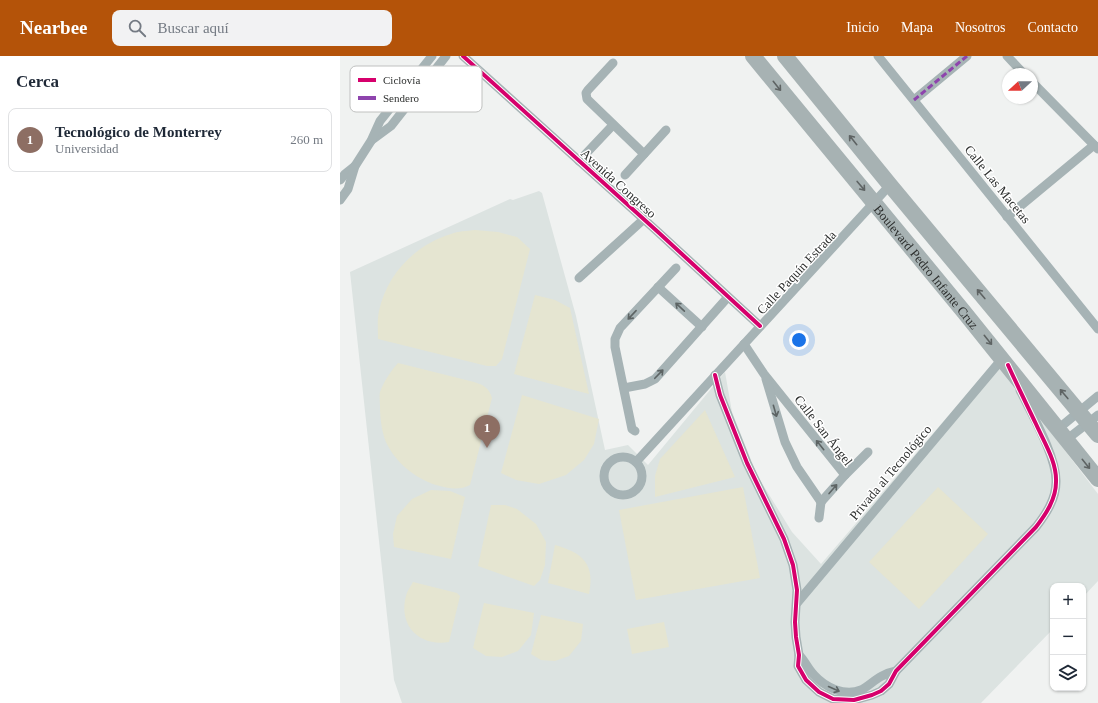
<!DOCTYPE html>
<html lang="es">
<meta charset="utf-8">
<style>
body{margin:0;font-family:Georgia,serif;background:#f2f2f3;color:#1f2937}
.controls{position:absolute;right:12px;bottom:12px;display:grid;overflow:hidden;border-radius:8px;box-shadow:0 1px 3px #0004}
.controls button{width:36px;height:36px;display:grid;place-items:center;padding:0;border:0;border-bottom:1px solid #e0e1e3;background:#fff;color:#1f2937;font:20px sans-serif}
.compass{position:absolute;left:662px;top:12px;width:36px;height:36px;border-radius:50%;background:#fff;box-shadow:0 1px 3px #0004;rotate:249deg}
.you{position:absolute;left:459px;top:284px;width:14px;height:14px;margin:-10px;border:3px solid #fff;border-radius:50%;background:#1a73e8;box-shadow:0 0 0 6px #1a73e833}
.badge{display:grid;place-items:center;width:26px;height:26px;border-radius:50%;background:#b45309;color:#fff;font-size:13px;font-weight:700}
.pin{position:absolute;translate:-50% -33px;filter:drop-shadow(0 1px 2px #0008)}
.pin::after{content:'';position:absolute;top:21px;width:14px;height:12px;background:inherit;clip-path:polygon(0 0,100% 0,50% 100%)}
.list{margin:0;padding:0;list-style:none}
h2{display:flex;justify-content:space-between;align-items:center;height:52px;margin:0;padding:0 16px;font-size:17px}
h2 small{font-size:13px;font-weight:400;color:#747a83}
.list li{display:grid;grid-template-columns:26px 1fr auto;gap:12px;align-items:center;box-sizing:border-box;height:64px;margin:0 8px 8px;padding:0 8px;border:1px solid #e0e1e3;border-radius:8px}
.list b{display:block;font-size:15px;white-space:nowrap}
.list p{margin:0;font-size:13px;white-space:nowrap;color:#747a83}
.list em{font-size:13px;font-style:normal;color:#747a83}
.icon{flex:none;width:22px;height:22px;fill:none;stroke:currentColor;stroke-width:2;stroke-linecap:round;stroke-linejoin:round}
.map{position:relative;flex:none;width:758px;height:647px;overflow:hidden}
header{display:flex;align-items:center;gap:24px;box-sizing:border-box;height:56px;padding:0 20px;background:#b45309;color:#fff}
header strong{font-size:19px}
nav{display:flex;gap:22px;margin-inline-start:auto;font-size:14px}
.search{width:280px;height:36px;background:#f2f2f3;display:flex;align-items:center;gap:10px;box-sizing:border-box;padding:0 14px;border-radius:8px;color:#747a83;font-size:15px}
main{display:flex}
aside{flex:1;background:#fff}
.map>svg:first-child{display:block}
.built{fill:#dce3e1}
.pitch{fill:#e5e5d1}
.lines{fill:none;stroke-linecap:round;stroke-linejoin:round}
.minor{stroke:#a6b3b5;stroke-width:9}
.trunk{stroke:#a7b2b3;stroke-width:16}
.quiet{stroke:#8e44ad;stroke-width:3;stroke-dasharray:6 3;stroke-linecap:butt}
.cycleway-casing{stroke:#fff;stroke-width:6}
.cycleway{stroke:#d6006c;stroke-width:4}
.oneway{stroke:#5e6363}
.oneway2{stroke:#5d6464}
.labels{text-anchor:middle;stroke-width:3;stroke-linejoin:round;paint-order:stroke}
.street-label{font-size:13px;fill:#2d2f2e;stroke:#fff}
.key{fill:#fff;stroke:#c0c1c0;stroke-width:1}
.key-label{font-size:11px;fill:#2d2f2e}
</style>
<header>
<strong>Nearbee</strong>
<div class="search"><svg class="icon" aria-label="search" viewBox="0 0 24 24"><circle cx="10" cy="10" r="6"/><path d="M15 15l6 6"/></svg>Buscar aquí</div>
<nav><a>Inicio</a><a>Mapa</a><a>Nosotros</a><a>Contacto</a></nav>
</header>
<main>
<aside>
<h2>Cerca<small></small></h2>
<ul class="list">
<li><span class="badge" style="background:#8d6e63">1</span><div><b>Tecnológico de Monterrey</b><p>Universidad</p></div><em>260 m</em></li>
</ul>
</aside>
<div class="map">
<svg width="758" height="647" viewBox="0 0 758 647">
<rect width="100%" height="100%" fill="#f0f2f1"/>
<path class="built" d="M 199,135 L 202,137 L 236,260 L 265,394 L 288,389 L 308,409 L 385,316 L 392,356 L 417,419 L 452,476 L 481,508 L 656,304 L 758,438 L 758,525 L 743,541 L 743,530 L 713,530 L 713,573 L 641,647 L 62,647 L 54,624 L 10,216 L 170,143 L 173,144 Z"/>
<g class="pitch">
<path d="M 135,174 L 158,176 L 177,181 L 190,193 L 162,303 L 156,310 L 147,310 L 38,283 C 38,274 37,264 39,255 C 47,218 75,189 111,178 C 118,175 127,175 135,174 Z"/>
<path d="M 195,239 L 215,244 L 230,252 L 249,338 L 174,318 Z"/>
<path d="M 58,307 L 134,326 C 144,329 149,332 152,342 L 130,429 C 121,434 110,433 100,430 C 79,425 58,409 48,390 C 42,380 40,362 40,351 C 40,346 39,340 40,336 C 44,325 51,315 58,307 Z"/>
<path d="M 182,339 L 259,363 L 254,388 L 244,404 L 226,419 L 199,428 L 176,424 L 161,417 Z"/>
<path d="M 365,354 L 395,421 L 315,441 L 315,420 L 320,403 Z"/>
<path d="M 403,431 L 420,522 L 296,544 L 279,454 Z"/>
<path d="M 598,431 L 648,478 L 579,553 L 529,506 Z"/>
<path d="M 91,434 L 110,435 L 125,441 L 111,503 L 54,491 L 53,478 L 57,460 L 72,443 Z"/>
<path d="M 151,449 L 165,449 L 177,453 L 196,468 L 206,486 L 205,509 L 200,524 L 194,530 L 138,510 Z"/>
<path d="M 215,489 C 243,497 255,508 249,538 L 208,527 Z"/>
<path d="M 73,526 L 117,537 L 120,540 L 109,586 C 79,591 58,569 66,540 C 67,535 71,530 73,526 Z"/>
<path d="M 144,547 L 194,557 L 191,579 L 178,595 L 162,601 L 146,600 L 133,592 Z"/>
<path d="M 201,559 L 243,568 L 241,585 L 229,600 L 215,605 L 201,604 L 191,598 Z"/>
<path d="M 324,566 L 329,591 L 292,598 L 287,573 Z"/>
</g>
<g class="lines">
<g class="minor">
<path d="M 123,0 L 318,176 L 420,270"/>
<path d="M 538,0 L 758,273"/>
<path d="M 667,0 L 684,18"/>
<path d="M 273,7 L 248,34 L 246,37 L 247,43 L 304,98"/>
<path d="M 692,26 L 758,93"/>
<path d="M 574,44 L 627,0"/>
<path d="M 32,84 L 51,70 L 106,0"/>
<path d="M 239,105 L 273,69"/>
<path d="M 285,119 L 326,74"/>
<path d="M 0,124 L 5,118 L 15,110"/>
<path d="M 0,144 L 8,133 L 15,110 L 31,85 L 40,65 L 92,0"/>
<path d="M 667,161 L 754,89"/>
<path d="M 239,222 L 304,163"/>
<path d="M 318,231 L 362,271"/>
<path d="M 404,288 L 424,318 L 505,419"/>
<path d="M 375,319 L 380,339 L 407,407 L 444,483 L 453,509 L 457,534 L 455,566 L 456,581 L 459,599 L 458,610 L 466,624 L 479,636 L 493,643 L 514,644 L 532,639 L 541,635 L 549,628 L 556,615 L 696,471 C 706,458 716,443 716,426 C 717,401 691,357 680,334"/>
<path d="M 426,323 L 445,386 L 457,411 L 481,446"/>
<path d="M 284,332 L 305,328 L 315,323 L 388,241"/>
<path d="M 718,373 L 758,340"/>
<path d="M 295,375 L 292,373 L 275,291 L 275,283 L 280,272 L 336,212"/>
<path d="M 726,384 L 758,359"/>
<circle cx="283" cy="420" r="19"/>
<path d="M 296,406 L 550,129"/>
<path d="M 481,446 L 505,419 L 528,396"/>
<path d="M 479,462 L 481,446"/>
<path d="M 457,547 L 662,303"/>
<path d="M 459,599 C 465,605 468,613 474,619 C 485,631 504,641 521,634 C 529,630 534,624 542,620 C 546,618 551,616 556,615"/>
</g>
<g class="trunk">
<path id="s1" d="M 413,0 L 624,256 L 758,423"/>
<path d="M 445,0 L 550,129 L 758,379"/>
</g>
<path class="quiet" d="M 574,44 L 627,0"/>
<defs>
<g id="cycleway">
<path d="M 123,0 L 318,176 L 420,270"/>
<path d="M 375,319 L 380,339 L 407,407 L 444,483 L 453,509 L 457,534 L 455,566 L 456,581 L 459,599 L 458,610 L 466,624 L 479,636 L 493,643 L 514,644 L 532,639 L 541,635 L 549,628 L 556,615 L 696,471 C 706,458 716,443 716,426 C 717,406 704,386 696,368 C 687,349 677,329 668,309"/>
</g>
</defs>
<use href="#cycleway" class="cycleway-casing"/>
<use href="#cycleway" class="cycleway"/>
</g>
<defs><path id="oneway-shaft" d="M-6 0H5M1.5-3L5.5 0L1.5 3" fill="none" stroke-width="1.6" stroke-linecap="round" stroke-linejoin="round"/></defs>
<g class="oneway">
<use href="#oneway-shaft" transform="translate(437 30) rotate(51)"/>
<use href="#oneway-shaft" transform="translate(513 84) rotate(-129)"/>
<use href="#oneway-shaft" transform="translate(521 130) rotate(50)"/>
<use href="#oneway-shaft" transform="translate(641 238) rotate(-130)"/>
<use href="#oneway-shaft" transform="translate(648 284) rotate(51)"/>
<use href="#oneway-shaft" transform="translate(724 338) rotate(-130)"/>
<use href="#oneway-shaft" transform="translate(746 408) rotate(51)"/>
</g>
<g class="oneway2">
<use href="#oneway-shaft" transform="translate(340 251) rotate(-137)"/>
<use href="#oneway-shaft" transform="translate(292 259) rotate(133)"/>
<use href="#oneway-shaft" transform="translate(319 318) rotate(-46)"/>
<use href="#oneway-shaft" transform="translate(435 355) rotate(74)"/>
<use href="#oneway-shaft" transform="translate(480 389) rotate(-129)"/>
<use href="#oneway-shaft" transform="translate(493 433) rotate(-49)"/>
<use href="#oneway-shaft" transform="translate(494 633) rotate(24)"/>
</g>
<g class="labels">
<g class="street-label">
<text transform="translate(279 127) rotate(42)" y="5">Avenida Congreso</text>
<text transform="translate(658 128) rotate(51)" y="5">Calle Las Macetas</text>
<text dy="5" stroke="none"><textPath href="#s1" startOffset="273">Boulevard Pedro Infante Cruz</textPath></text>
<text transform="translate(456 216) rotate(-47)" y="5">Calle Paquín Estrada</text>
<text transform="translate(484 374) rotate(52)" y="5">Calle San Ángel</text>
<text transform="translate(550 416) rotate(-50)" y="5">Privada al Tecnológico</text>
</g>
</g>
<rect x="10" y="10" width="132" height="46" rx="6" class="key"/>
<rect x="18" y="22" width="18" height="4" fill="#d6006c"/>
<rect x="18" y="40" width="18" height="4" fill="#8e44ad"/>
<g class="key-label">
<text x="43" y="28">Ciclovía</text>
<text x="43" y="46">Sendero</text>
</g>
</svg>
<div class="controls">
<button>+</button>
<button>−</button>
<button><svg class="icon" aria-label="layers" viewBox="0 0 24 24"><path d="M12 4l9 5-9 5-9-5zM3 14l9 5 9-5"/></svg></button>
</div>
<svg class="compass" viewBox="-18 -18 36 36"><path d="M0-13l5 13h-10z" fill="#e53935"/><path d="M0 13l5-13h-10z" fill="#747a83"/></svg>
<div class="you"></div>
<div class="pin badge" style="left:147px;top:392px;background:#8d6e63">1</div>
</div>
</main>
